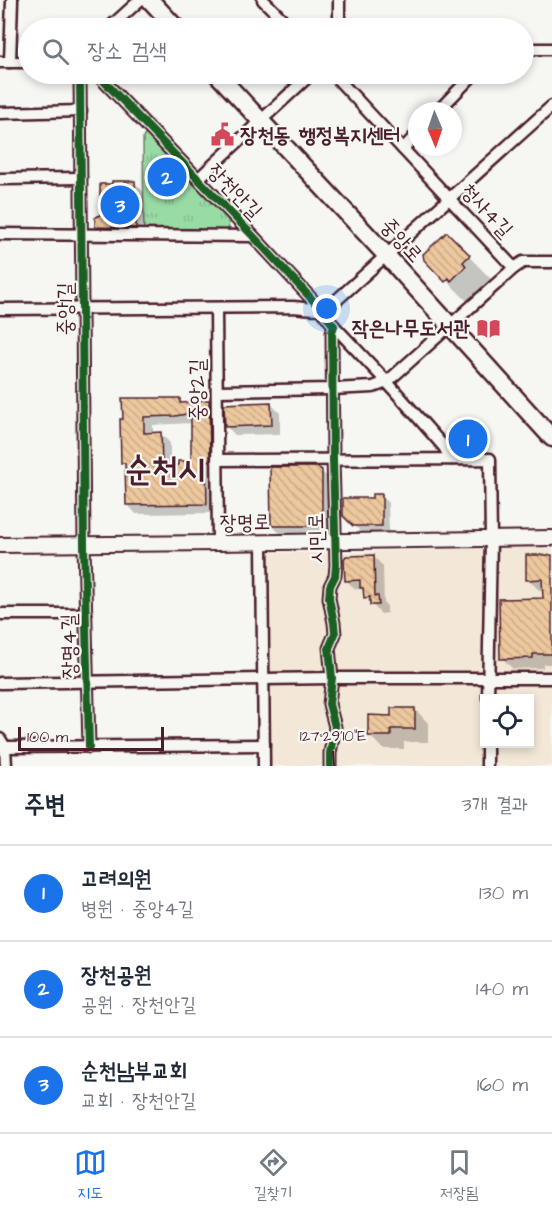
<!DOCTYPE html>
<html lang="ko">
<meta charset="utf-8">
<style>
body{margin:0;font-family:"Architects Daughter","Poor Story",sans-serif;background:#f6f6f7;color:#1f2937}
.controls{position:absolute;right:18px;bottom:18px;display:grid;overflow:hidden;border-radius:0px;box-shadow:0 3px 9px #0003}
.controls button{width:54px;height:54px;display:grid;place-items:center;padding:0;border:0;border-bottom:2px solid #e0e1e3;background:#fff;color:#1f2937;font:30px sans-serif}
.compass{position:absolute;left:408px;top:102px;width:54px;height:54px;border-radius:50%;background:#fff;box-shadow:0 3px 9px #0003;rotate:178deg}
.scale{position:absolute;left:18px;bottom:15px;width:146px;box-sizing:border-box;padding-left:6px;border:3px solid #4a1f2b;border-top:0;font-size:16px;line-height:21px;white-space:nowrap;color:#4a1f2b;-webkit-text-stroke:4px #f6f6f2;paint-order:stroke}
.you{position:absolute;left:327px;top:309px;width:21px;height:21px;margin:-15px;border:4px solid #fff;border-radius:50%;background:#1a73e8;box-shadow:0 0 0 9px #1a73e833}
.badge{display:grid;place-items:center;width:39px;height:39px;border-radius:50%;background:#1a73e8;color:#fff;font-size:20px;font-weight:700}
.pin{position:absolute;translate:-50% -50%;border:3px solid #fff;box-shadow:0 2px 6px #0006}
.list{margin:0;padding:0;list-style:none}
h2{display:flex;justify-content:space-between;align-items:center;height:78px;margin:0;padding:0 24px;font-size:26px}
h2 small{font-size:20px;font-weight:400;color:#747a83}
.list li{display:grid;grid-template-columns:39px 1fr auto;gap:18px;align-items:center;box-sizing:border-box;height:96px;padding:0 24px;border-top:2px solid #e0e1e3}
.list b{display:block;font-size:22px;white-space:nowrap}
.list p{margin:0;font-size:20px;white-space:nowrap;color:#747a83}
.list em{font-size:20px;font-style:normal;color:#747a83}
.icon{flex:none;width:33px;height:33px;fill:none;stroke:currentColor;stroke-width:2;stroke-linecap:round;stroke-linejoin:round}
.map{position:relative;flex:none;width:552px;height:766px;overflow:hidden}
.search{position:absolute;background:#fff;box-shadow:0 3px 9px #0003;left:18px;right:18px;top:18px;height:66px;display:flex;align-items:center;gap:15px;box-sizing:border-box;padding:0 21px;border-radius:33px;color:#747a83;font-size:22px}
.sheet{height:366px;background:#fff}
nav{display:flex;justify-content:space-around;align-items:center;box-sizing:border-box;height:84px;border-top:2px solid #e0e1e3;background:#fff;font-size:16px;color:#747a83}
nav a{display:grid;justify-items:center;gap:3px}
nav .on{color:#1a73e8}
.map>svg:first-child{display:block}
.built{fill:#f3e8d8;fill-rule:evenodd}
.park{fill:url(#park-tufts);stroke:#727d68;stroke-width:1.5}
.shadow{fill:#0003;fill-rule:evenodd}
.building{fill:url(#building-back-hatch);stroke:#4a1f2b;stroke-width:1.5;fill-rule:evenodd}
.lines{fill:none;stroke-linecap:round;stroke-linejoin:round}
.minor-casing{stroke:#4a1f2b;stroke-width:15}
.tertiary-casing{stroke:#4a1f2b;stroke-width:18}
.primary-casing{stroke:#4a1f2b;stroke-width:21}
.minor{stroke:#f6f6f2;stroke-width:10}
.tertiary{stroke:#f6f6f2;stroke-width:14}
.primary{stroke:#f6f6f2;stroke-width:16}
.cycleway-casing{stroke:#f6f6f2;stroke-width:11}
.cycleway{stroke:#1b5e20;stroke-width:8}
.ticks{fill:none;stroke:#4a1f2b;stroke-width:2}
.labels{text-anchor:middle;stroke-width:4.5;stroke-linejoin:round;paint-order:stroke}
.poi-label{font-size:21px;font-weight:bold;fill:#4a1f2b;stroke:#f6f6f2;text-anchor:start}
.street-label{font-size:21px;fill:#4a1f2b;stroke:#f6f6f2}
.town-label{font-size:33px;font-weight:bold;fill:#4a1f2b;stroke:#f6f6f2}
.ticks-label{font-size:15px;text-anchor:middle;fill:#4a1f2b;stroke:#f6f6f2;stroke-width:4.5;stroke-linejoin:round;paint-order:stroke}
</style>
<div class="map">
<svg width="552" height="766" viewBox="0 0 552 766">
<defs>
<pattern id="park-tufts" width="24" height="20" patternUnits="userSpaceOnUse" patternTransform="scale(1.5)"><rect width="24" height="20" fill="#99dba5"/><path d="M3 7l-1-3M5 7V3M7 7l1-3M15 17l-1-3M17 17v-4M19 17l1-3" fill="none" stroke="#85bc8e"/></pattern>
<pattern id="building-back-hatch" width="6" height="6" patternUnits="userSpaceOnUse" patternTransform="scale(1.5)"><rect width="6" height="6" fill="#edc79d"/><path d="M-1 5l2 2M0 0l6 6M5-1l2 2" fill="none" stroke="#cdaa87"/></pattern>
</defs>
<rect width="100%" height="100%" fill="#f6f6f2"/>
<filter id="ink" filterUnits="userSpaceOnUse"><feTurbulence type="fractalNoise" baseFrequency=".0167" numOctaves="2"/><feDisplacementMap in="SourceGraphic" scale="12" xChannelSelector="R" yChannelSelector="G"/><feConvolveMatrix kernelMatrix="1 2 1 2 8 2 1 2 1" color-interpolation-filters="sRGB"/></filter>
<g filter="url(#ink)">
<path class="built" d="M 552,546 L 552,766 L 267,766 L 267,552 L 324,553 ZM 484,698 L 530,698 L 530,744 L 484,744 Z"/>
<path class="park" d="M 146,133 L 228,216 L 229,232 L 144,233 L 143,138 Z"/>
<g class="shadow">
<path d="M 134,182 L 144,192 L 144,236 L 106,236 L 97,227 L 105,212 L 105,201 L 101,197 Z"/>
<path d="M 447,234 L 492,280 L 470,304 L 425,259 Z"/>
<path d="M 179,400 L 184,404 L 209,402 L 218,410 L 215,513 L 136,514 L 128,505 L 127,467 L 122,463 L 122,421 ZM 192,423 L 193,462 L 170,467 L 170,443 L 161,434 L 153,434 L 153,425 Z"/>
<path d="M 271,404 L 280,413 L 280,434 L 235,435 L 226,426 Z"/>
<path d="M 321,471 L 331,481 L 331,535 L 282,535 L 272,526 Z"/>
<path d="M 382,496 L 388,503 L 389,532 L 361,532 L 344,515 Z"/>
<path d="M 552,556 L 552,664 L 543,664 L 543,668 L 513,669 L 502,658 L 544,599 L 544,590 L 539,590 L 528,579 Z"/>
<path d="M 374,557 L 383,566 L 384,603 L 387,606 L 387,613 L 381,614 L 365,597 L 365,591 L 363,589 L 355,589 L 346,580 Z"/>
<path d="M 415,709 L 428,723 L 428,742 L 404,742 L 404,749 L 383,749 L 369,735 L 393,717 Z"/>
</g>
<g class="building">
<path d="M 112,181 L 135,181 L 136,228 L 95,227 L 95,218 L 104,212 L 104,198 L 100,198 L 100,184 L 112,184 Z"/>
<path d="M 447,232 L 470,255 L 463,262 L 466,266 L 451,281 L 449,278 L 445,282 L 424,260 L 423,254 Z"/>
<path d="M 122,398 L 180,398 L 180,403 L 197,402 L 197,400 L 209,400 L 210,459 L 210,460 L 206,461 L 207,504 L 126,505 L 125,463 L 121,463 L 120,419 L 123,419 ZM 187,414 L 187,417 L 191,417 L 191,461 L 178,461 L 178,465 L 162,465 L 161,432 L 144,433 L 144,417 L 175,416 Z"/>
<path d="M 271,402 L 272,425 L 225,427 L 224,404 Z"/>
<path d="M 270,467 L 317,467 L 322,470 L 322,526 L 271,526 Z"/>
<path d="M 372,494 L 382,494 L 382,526 L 353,526 L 343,516 L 343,498 L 372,498 Z"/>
<path d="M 374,555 L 375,596 L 378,596 L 379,605 L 370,605 L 370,597 L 364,598 L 363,588 L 360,588 L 360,580 L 345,581 L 344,559 L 346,556 L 349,556 Z"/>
<path d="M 526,555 L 552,555 L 552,654 L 533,654 L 533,658 L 500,659 L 499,599 L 543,598 L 542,579 L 526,580 Z"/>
<path d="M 391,708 L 415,708 L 415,729 L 391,729 L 391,736 L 368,736 L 368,715 L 391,716 Z"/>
</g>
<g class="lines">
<defs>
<g id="minor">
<path d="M 263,0 L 291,28"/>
<path d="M 339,0 L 339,28"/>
<path d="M 109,28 L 140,0"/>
<path d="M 524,49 L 552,49"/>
<path d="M 0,62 L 28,62"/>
<path d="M 10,62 L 12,0"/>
<path d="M 80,74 L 84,545 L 89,747"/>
<path d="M 97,74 L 253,236 L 321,309 L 334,326 L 332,332 L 333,459 L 336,565 L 335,576 L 330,586 L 329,598 L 334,623 L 335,634 L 329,648 L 332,678 L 329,704 L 335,727 L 330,753 L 330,766"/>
<path d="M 333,74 L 514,268"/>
<path d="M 438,111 L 474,74"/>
<path d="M 0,113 L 81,111"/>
<path d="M 403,149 L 417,134"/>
<path d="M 0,179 L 81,178"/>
<path d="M 198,179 L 311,74"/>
<path d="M 0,234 L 253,236"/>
<path d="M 216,308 L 218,543"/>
<path d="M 0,309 L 293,307 C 306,308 319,311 330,306 L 552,106"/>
<path d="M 334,326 L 387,382 L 444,447 L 451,459"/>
<path d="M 217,391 L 332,389 L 373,387 L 387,382 L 514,268 L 523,262 L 552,262"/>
<path d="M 217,460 L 490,459 L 491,539 L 488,698"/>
<path d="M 262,542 L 264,766"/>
<path d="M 0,614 L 86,614"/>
<path d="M 0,683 L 332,678 L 552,678"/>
<path d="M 0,739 L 5,747 L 6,766"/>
<path d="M 5,747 L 264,745"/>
<path d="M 487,766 L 487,744"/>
</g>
<path id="tertiary" d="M 0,545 L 218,543 L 552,538"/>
<g id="primary">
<path d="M 150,0 L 176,28"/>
<path d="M 217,74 L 386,255 L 552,438"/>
</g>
</defs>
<use href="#minor" class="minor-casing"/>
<use href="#tertiary" class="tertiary-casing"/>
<use href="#primary" class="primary-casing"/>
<use href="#minor" class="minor"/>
<use href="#tertiary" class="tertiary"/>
<use href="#primary" class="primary"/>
<defs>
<g id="cycleway">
<path d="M 80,74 L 84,545 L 89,747"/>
<path d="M 97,74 L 253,236 L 321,309 L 334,326 L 332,332 L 333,459 L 336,565 L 335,576 L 330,586 L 329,598 L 334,623 L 335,634 L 329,648 L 332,678 L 329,704 L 335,727 L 330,753 L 330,766"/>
</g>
</defs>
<use href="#cycleway" class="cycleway-casing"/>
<use href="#cycleway" class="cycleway"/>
</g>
</g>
<path class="ticks" d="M 333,751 L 334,766"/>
<defs>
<symbol id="civic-bare" viewBox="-9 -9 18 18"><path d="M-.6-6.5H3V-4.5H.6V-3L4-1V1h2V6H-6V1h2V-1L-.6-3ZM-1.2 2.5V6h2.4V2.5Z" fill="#d1495b" stroke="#f6f6f2" stroke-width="2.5" paint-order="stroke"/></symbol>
<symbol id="library-bare" viewBox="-9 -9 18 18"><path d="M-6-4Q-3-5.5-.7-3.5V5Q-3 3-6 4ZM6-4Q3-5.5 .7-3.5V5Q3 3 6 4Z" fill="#d1495b" stroke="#f6f6f2" stroke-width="2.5" paint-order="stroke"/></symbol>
</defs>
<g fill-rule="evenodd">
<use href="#civic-bare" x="206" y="118" width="33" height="33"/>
<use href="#library-bare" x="472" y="312" width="33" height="33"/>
</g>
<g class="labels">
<g class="poi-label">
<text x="240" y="142">장천동 행정복지센터</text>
<text x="470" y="335" text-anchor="end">작은나무도서관</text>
</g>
<g class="street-label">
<text transform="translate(235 191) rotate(46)" y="7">장천안길</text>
<text transform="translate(487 210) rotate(47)" y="7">청사4길</text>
<text transform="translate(402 240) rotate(48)" y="7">중앙로</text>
<text transform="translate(65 309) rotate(-90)" y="7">중앙1길</text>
<text transform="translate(197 390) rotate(-90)" y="7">중앙2길</text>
<text transform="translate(245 522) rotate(-1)" y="7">장명로</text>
<text transform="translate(316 538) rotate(-91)" y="7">시민로</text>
<text transform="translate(69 646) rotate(-91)" y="7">장명4길</text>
</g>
<g class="town-label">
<text x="165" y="480">순천시</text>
</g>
</g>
<g class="ticks-label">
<text x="333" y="741">127°29'10"E</text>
</g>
</svg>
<div class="controls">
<button><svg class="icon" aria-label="locate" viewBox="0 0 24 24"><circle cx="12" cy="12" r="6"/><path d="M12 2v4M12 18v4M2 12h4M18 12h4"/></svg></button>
</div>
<svg class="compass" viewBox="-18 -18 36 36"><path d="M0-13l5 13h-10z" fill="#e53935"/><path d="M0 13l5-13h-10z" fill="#747a83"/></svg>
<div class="scale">100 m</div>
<div class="you"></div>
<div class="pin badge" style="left:468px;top:439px">1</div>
<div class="pin badge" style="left:167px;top:177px">2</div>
<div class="pin badge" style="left:120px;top:205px">3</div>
<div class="search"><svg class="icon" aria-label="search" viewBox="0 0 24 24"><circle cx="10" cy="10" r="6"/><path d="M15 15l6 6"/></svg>장소 검색</div>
</div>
<section class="sheet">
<h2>주변<small>3개 결과</small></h2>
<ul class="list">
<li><span class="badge">1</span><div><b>고려의원</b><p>병원 · 중앙4길</p></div><em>130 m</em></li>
<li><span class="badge">2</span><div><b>장천공원</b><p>공원 · 장천안길</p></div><em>140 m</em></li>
<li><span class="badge">3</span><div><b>순천남부교회</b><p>교회 · 장천안길</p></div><em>160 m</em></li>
</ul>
</section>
<nav>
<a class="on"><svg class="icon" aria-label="map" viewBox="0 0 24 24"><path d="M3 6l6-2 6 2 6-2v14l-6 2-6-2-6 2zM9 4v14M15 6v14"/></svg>지도</a>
<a><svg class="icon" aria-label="directions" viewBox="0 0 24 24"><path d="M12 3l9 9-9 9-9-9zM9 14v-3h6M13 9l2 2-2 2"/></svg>길찾기</a>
<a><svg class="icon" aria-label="saved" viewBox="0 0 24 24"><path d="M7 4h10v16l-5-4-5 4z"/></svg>저장됨</a>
</nav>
